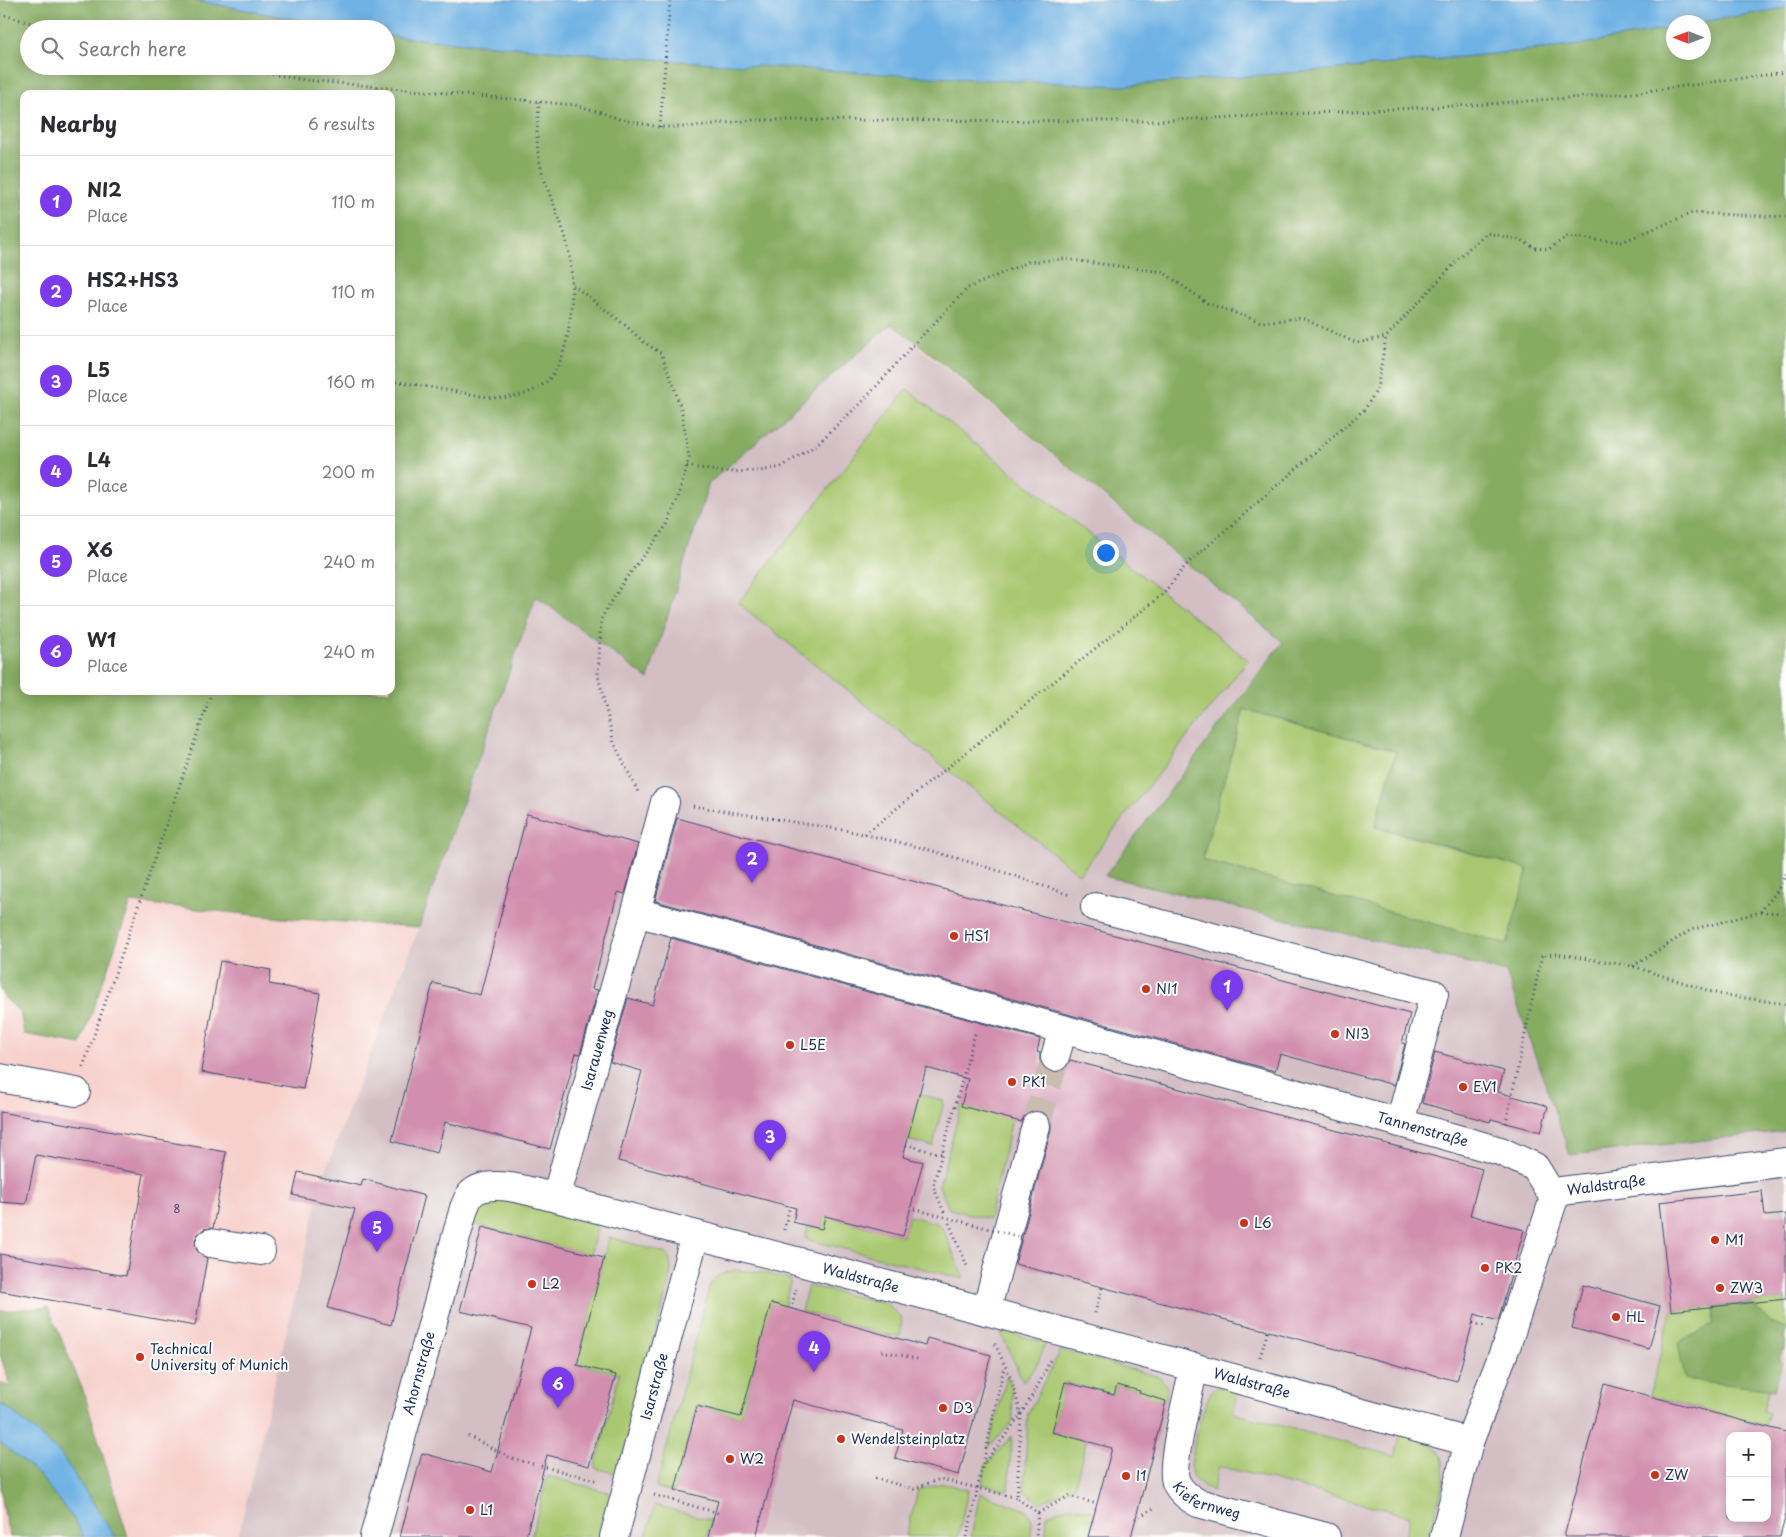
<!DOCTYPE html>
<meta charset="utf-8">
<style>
body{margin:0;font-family:"Playpen Sans",sans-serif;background:#f7f7f7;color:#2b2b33}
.controls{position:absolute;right:15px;bottom:15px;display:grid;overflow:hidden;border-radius:10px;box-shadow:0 2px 12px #0003}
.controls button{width:45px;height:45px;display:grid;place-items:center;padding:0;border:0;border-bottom:1px solid #e1e1e2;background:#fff;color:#2b2b33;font:25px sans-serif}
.compass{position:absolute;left:1666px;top:15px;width:45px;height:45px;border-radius:50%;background:#fff;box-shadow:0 2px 12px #0003;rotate:270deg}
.you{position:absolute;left:1105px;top:552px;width:18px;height:18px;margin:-12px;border:4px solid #fff;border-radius:50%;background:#1a73e8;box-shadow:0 0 0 8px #1a73e833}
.badge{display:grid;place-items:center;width:32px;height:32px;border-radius:50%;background:#7c3aed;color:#fff;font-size:16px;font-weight:700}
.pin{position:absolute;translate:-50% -41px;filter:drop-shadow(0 1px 2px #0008)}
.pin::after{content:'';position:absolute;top:26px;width:18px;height:15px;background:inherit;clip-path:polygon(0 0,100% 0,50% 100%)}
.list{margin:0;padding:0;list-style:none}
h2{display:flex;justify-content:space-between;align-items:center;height:65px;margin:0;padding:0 20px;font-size:21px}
h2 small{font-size:16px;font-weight:400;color:#7c7c81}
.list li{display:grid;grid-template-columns:32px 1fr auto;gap:15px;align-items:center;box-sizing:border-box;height:90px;padding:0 20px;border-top:1px solid #e1e1e2}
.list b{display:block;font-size:19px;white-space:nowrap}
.list p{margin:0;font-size:16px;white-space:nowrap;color:#7c7c81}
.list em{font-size:16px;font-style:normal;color:#7c7c81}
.icon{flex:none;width:28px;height:28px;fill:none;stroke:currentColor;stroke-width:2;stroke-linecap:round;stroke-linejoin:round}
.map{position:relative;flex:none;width:1786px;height:1537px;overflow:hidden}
.search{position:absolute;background:#fff;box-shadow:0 2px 12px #0003;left:20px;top:20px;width:375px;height:55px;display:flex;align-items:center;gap:12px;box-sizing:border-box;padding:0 18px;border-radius:28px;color:#7c7c81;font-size:19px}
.panel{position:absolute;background:#fff;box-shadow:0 2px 12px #0003;left:20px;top:90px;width:375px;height:605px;border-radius:10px}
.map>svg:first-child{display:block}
.built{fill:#f7d0cc}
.industrial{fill:#d2bec3;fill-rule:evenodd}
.green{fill:#a8c76f;stroke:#627b66}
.forest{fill:#86ac62;stroke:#506e60;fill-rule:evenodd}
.water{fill:#70b2e4;stroke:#4670a1}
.building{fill:#d18eae;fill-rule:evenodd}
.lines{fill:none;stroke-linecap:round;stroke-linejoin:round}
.minor-tunnel{stroke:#c9bdb1;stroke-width:28;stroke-dasharray:28 14;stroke-linecap:butt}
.minor-casing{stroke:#3c4a6e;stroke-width:30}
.path{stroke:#3c4a6e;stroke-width:3;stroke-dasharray:1 4;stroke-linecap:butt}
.minor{stroke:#fff;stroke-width:28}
.path-bridge{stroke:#3c4a6e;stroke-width:3;stroke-dasharray:1 4;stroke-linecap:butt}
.poi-dot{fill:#c8321e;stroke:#fdfcf7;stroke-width:2}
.labels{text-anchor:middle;stroke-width:4;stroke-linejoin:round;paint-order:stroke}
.number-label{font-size:11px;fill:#484772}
.poi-label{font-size:14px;fill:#1b2f5e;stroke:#fdfcf7;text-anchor:start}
.street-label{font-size:14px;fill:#1b2f5e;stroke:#fdfcf7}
</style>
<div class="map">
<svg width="1786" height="1537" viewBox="0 0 1786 1537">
<rect width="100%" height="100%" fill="#fdfcf7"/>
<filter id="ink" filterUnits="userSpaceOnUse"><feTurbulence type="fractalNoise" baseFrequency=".02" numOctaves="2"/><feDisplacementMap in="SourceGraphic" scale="10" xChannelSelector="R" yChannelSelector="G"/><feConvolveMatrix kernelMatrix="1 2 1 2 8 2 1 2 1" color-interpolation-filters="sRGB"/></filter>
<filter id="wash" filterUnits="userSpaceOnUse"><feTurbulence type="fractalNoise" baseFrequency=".0096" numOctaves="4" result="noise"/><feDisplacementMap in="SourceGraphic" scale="20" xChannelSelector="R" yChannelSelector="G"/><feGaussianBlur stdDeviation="1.12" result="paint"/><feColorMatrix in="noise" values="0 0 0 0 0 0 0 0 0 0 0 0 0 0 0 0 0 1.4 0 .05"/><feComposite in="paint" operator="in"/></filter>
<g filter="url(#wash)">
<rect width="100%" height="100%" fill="#f4e1c6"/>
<path class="built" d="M 0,884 L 121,887 L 419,927 L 323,1177 L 238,1537 L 0,1537 Z"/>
<path class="industrial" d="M 891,324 L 1283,642 L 1105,876 L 1506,972 L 1570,1155 L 1786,1131 L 1786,1537 L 238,1537 L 323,1177 L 419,927 L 536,596 L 648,679 L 709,483 ZM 1730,1436 L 1767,1436 L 1767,1518 L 1730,1518 Z"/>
<g class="green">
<path d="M 907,389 L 1248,660 L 1079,874 L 738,603 Z"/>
<path d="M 1243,709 L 1396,751 L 1375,827 L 1528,869 L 1507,945 L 1202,860 Z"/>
<path d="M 919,1094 L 944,1101 L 933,1146 L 907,1140 Z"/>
<path d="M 961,1106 L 1012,1119 L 989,1219 L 949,1209 L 939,1186 Z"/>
<path d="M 494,1199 L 504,1199 L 598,1225 L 590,1255 L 473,1224 C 478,1212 481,1204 494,1199 Z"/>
<path d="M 825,1216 L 903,1236 L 909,1216 L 937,1223 L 943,1229 L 964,1279 L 805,1239 L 808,1226 L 822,1229 Z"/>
<path d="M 609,1237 L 666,1253 C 672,1261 671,1269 670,1279 L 618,1474 L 595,1468 L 619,1374 L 577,1364 Z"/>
<path d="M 736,1270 L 761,1272 L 791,1280 L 784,1307 L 771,1304 L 741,1417 L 697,1406 L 674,1492 L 656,1488 L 710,1284 C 717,1275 725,1272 736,1270 Z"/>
<path d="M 808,1286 L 886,1303 L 902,1318 L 900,1336 L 886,1335 L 801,1311 Z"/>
<path d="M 1786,1299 L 1786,1329 L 1773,1324 L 1750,1303 Z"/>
<path d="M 1715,1306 L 1712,1325 L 1685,1379 L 1769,1389 L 1763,1411 L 1769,1412 L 1765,1426 L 1650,1396 L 1671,1311 Z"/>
<path d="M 1000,1330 L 1046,1343 L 1036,1367 L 1023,1382 Z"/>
<path d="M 1061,1350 L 1160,1377 L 1167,1387 L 1166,1401 L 1153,1398 L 1137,1402 L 1139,1390 L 1117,1385 L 1114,1395 L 1065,1382 L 1052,1432 L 1086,1441 L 1075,1486 L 1040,1503 L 1024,1491 L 1028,1413 Z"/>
<path d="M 1007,1375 L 1012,1392 L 1013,1421 L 989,1447 Z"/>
<path d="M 1222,1386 L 1239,1390 L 1233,1413 L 1395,1456 L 1401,1433 C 1413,1437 1430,1441 1439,1451 C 1452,1469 1434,1518 1427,1537 L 1405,1537 L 1410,1516 L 1219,1466 L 1213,1491 C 1206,1487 1195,1483 1192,1475 C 1187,1463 1204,1400 1212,1391 C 1214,1388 1219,1388 1222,1386 Z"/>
<path d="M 1012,1436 L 1008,1491 L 982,1484 L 986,1465 Z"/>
<path d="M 548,1476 L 615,1494 L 610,1537 L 531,1537 Z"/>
<path d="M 943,1483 L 968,1490 L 958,1537 L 906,1537 L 918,1490 Z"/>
<path d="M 980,1493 L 1026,1510 L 1032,1519 L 1031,1537 L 971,1537 Z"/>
<path d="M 655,1505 L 711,1520 L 707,1537 L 646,1537 Z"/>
<path d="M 1070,1506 L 1095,1512 L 1088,1537 L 1046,1537 L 1047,1515 Z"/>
</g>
<g class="forest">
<path d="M 0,0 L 192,0 L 347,29 L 29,29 L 29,66 L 386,66 L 386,36 L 666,60 L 1121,86 L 1339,69 L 1573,46 L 1673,28 L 1674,52 L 1704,52 L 1702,22 L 1786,8 L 1786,1131 L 1570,1155 L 1506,972 L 1105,876 L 1283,642 L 916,342 L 891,324 L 709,483 L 648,679 L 536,596 L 419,927 L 282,918 L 131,902 L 81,1044 L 24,1034 L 20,1012 L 5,998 L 0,990 ZM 24,94 L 391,94 L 391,691 L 24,691 ZM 1244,709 L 1396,751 L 1375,826 L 1528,869 L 1507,944 L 1202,860 Z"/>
<path d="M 1750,1303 L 1773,1324 L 1786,1329 L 1784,1340 L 1786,1341 L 1785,1350 L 1782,1350 L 1779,1360 L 1782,1361 L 1774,1390 L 1685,1379 L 1678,1343 L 1712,1325 L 1715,1306 Z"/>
<path d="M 48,1307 L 84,1393 L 128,1537 L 115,1537 L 60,1453 L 8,1408 L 0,1404 L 0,1383 L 11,1387 L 0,1355 L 0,1311 Z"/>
<path d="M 0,1442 L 39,1475 L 73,1518 L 84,1537 L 10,1537 C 0,1503 0,1477 0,1442 Z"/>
</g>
<g class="water">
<path d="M 192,0 L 1786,0 L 1786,8 L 1702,22 L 1674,22 L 1673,28 L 1573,46 L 1339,69 L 1121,86 L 931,77 L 666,60 L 386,36 L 386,29 L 347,29 Z"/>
<path d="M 0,1404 L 8,1408 L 60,1453 L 115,1537 L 84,1537 L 73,1518 L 39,1475 L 0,1442 Z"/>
</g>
<g id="blocks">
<g class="building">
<path d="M 527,814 L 638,844 L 625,894 L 618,892 L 592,989 L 598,990 L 580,1054 L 576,1053 L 550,1149 L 445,1122 L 437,1153 L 392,1141 L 433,983 L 480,995 Z"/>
<path d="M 677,818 L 1410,1014 L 1402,1043 L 1405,1044 L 1394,1085 L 1280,1054 L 1275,1071 L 655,901 Z"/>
<path d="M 671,938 L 1040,1039 L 1037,1052 L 1040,1053 L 1040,1061 L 1044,1068 L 1051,1072 L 1058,1072 L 1065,1069 L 1070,1060 L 1482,1169 L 1470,1215 L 1524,1230 L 1498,1321 L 1475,1314 L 1457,1381 L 1015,1264 L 1051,1130 L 1051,1122 L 1047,1115 L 1040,1111 L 1032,1111 L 1025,1115 L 1021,1122 L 961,1106 L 968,1079 L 926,1068 L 903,1157 L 923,1162 L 903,1236 L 825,1216 L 822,1229 L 808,1226 L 793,1222 L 796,1208 L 618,1161 L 642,1071 L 610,1062 L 628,998 L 653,1005 Z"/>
<path d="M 220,961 L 271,970 L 269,984 L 320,993 L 303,1089 L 201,1072 Z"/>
<path d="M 1435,1052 L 1504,1071 L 1498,1092 L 1548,1106 L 1541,1132 L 1491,1119 L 1490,1122 L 1422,1103 Z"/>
<path d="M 0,1112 L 226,1152 L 213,1228 L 204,1229 L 198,1234 L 195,1240 L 196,1249 L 201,1255 L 207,1258 L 195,1326 L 0,1291 L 0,1254 L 126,1276 L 144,1174 L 36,1155 L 26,1204 L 0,1202 Z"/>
<path d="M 298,1172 L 361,1186 L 363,1179 L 425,1196 L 391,1325 L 328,1308 L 355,1209 L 293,1195 Z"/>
<path d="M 1762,1191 L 1765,1216 L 1786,1214 L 1786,1299 L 1671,1311 L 1659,1202 Z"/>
<path d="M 482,1227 L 604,1258 L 577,1365 L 616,1375 L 589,1466 L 547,1455 L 526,1537 L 400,1537 L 422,1453 L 492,1472 L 531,1328 L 460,1311 Z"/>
<path d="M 1583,1285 L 1660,1306 L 1649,1349 L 1572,1328 Z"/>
<path d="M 771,1303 L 925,1346 L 927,1338 L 991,1355 L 959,1475 L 895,1458 L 903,1430 L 793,1400 L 756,1537 L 708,1537 L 718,1501 L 675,1490 L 697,1406 L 741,1417 Z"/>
<path d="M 1065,1382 L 1114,1395 L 1117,1385 L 1140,1391 L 1139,1393 L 1166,1401 L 1131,1537 L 1088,1537 L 1112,1448 L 1052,1432 Z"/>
<path d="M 1604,1384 L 1786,1432 L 1786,1514 L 1780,1537 L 1564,1537 ZM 1730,1436 L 1767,1436 L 1767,1518 L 1730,1518 Z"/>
</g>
</g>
</g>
<g filter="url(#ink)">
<use href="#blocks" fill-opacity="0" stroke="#3c4a6e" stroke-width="1"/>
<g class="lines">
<path class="minor-tunnel" d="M 1036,1126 L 1055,1057"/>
<defs>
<g id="minor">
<path d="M 1095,907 L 1434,994 L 1400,1123"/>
<path id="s1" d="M 636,912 L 1273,1087 L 1500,1151 L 1535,1167 L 1554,1198"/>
<path d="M 1055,1057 L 1063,1029"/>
<path d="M 0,1078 L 76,1092"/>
<path id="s2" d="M 556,1198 L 986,1311 L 1469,1442"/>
<path d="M 1008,1229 L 1036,1126"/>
<path d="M 210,1243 L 261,1251"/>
<path d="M 986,1311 L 1006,1237"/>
<path id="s3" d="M 1194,1367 C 1190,1388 1169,1467 1176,1482 C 1180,1492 1189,1498 1198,1503 L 1326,1537"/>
<path id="s4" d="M 374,1537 L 464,1208 C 466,1204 468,1197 471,1194 C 489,1176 534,1193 556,1198 L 642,890 L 665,802"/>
<path id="s5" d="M 614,1537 L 695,1235"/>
<path id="s6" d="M 1444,1537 L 1469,1442 L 1507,1344 L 1554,1198 L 1562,1191 L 1786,1162"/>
</g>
</defs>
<use href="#minor" class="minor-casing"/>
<g class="path">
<path d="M 0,14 L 52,29"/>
<path d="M 228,66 L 305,80 L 575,105 L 600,112 L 622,120 L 660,127 L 685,127 L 753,120 L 1154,121 L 1472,105 L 1634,93 L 1786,72"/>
<path d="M 660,127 L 670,0"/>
<path d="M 573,285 L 625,325 L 646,344 L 661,353 L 674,387 L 682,413 L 689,458 L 678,498 L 667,525 L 624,581 L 601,619 L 598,675 L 614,743 L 638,792"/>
<path d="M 391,382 L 400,382 L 493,398 C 513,398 531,395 546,382 C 575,356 576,274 566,239 C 559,213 545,189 540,163 C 535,143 538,122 539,102"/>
<path d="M 687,466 L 722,472 L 760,471 L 781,467 L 815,446 L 864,400 L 916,342 L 968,288 L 1028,262 L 1064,259 L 1163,272 L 1207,303 L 1261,322 L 1302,318 L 1356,343 L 1386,337 L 1470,247 L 1487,233 L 1524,241 L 1534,248 L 1549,249 L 1567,237 L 1622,242 L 1692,213 L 1786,217"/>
<path d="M 693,806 L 850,831 L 923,848 L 1006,873 L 1070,895"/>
<path d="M 865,834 L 1164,593 L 1187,564 L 1365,409 L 1377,389 L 1386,337"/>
<path d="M 1761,912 L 1786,913"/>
<path d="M 1633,966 L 1691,930 L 1760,912 L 1776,893 L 1786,874"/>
<path d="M 83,1067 L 212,691"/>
<path d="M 1506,1123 L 1542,955 L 1557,954 L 1632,966 L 1719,994 L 1786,1004"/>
<path d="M 906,1145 L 942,1154"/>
<path d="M 944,1212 L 933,1186 L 975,1033"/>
<path d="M 949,1223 L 967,1266"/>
<path d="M 784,1230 L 790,1206"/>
<path d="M 791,1309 L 796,1289"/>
<path d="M 1095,1313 L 1102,1287"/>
<path d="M 1473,1323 L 1484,1326"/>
<path d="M 995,1344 L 1012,1381 L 1021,1415 L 1017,1498 L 1038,1513 L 1036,1537"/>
<path d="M 882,1351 L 921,1360"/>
<path d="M 1260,1357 L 1268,1331"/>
<path d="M 468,1436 L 511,1458 L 533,1464"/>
<path d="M 985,1462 C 1011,1429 1035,1397 1051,1358"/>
<path d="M 541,1466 L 599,1481"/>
<path d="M 875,1478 L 914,1489 L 940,1479 L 1017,1498"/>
<path d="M 654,1495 L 718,1513"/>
<path d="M 1038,1513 L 1069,1496 L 1097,1504"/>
<path d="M 1135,1519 L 1154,1508"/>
<path d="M 967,1537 L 1004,1367"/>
</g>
<use href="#minor" class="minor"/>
<path class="path-bridge" d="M 910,1208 L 1017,1236"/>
</g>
</g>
<g class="poi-dot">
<circle cx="954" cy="936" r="5"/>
<circle cx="1146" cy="989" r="5"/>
<circle cx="1335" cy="1034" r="5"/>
<circle cx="790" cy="1045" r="5"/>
<circle cx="1012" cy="1082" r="5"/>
<circle cx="1463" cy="1087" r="5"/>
<circle cx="1244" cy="1223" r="5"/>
<circle cx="1715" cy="1240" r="5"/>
<circle cx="1485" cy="1268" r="5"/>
<circle cx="532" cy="1284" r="5"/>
<circle cx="1720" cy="1288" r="5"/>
<circle cx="1616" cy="1317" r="5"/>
<circle cx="140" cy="1357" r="5"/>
<circle cx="943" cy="1408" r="5"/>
<circle cx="841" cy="1439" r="5"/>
<circle cx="730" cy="1459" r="5"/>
<circle cx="1655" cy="1475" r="5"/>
<circle cx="1126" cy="1476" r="5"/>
<circle cx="470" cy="1510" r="5"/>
</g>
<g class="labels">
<g class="number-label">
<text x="177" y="1213">8</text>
</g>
<g class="poi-label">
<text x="964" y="941">HS1</text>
<text x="1156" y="994">NI1</text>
<text x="1345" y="1039">NI3</text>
<text x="800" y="1050">L5E</text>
<text x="1022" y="1087">PK1</text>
<text x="1473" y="1092">EV1</text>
<text x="1254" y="1228">L6</text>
<text x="1725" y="1245">M1</text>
<text x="1495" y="1273">PK2</text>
<text x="542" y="1289">L2</text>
<text x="1730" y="1293">ZW3</text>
<text x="1626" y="1322">HL</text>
<text x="150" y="1354">Technical<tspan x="150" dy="16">University of Munich</tspan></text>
<text x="953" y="1413">D3</text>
<text x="851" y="1444">Wendelsteinplatz</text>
<text x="740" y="1464">W2</text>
<text x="1665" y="1480">ZW</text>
<text x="1136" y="1481">I1</text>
<text x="480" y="1515">L1</text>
</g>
<g class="street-label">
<text dy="5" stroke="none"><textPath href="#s4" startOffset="599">Isarauenweg</textPath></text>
<text dy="5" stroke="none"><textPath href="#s1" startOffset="816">Tannenstraße</textPath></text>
<text dy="5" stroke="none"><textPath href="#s6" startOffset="412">Waldstraße</textPath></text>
<text dy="5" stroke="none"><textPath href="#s2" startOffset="315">Waldstraße</textPath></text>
<text dy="5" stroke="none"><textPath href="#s4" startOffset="170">Ahornstraße</textPath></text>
<text dy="5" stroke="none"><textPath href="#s2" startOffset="720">Waldstraße</textPath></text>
<text dy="5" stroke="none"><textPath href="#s5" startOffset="156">Isarstraße</textPath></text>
<text dy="5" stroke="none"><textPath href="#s3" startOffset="155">Kiefernweg</textPath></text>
</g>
</g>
</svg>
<div class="controls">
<button>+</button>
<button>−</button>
</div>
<svg class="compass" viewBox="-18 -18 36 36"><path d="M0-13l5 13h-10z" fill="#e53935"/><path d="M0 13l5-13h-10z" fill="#7c7c81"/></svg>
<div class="you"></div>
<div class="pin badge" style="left:1227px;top:1011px">1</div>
<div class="pin badge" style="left:752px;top:883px">2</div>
<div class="pin badge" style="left:770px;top:1161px">3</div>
<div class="pin badge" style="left:814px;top:1372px">4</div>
<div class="pin badge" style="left:377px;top:1252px">5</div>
<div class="pin badge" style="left:558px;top:1408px">6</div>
<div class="search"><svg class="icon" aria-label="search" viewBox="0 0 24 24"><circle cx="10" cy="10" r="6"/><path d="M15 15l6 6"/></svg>Search here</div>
<section class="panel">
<h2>Nearby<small>6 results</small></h2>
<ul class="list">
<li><span class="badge">1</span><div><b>NI2</b><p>Place</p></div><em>110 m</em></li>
<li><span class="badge">2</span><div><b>HS2+HS3</b><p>Place</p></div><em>110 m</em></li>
<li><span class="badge">3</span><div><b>L5</b><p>Place</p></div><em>160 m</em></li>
<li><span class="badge">4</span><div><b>L4</b><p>Place</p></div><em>200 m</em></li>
<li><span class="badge">5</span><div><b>X6</b><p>Place</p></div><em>240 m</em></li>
<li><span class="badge">6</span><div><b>W1</b><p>Place</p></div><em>240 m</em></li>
</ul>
</section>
</div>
